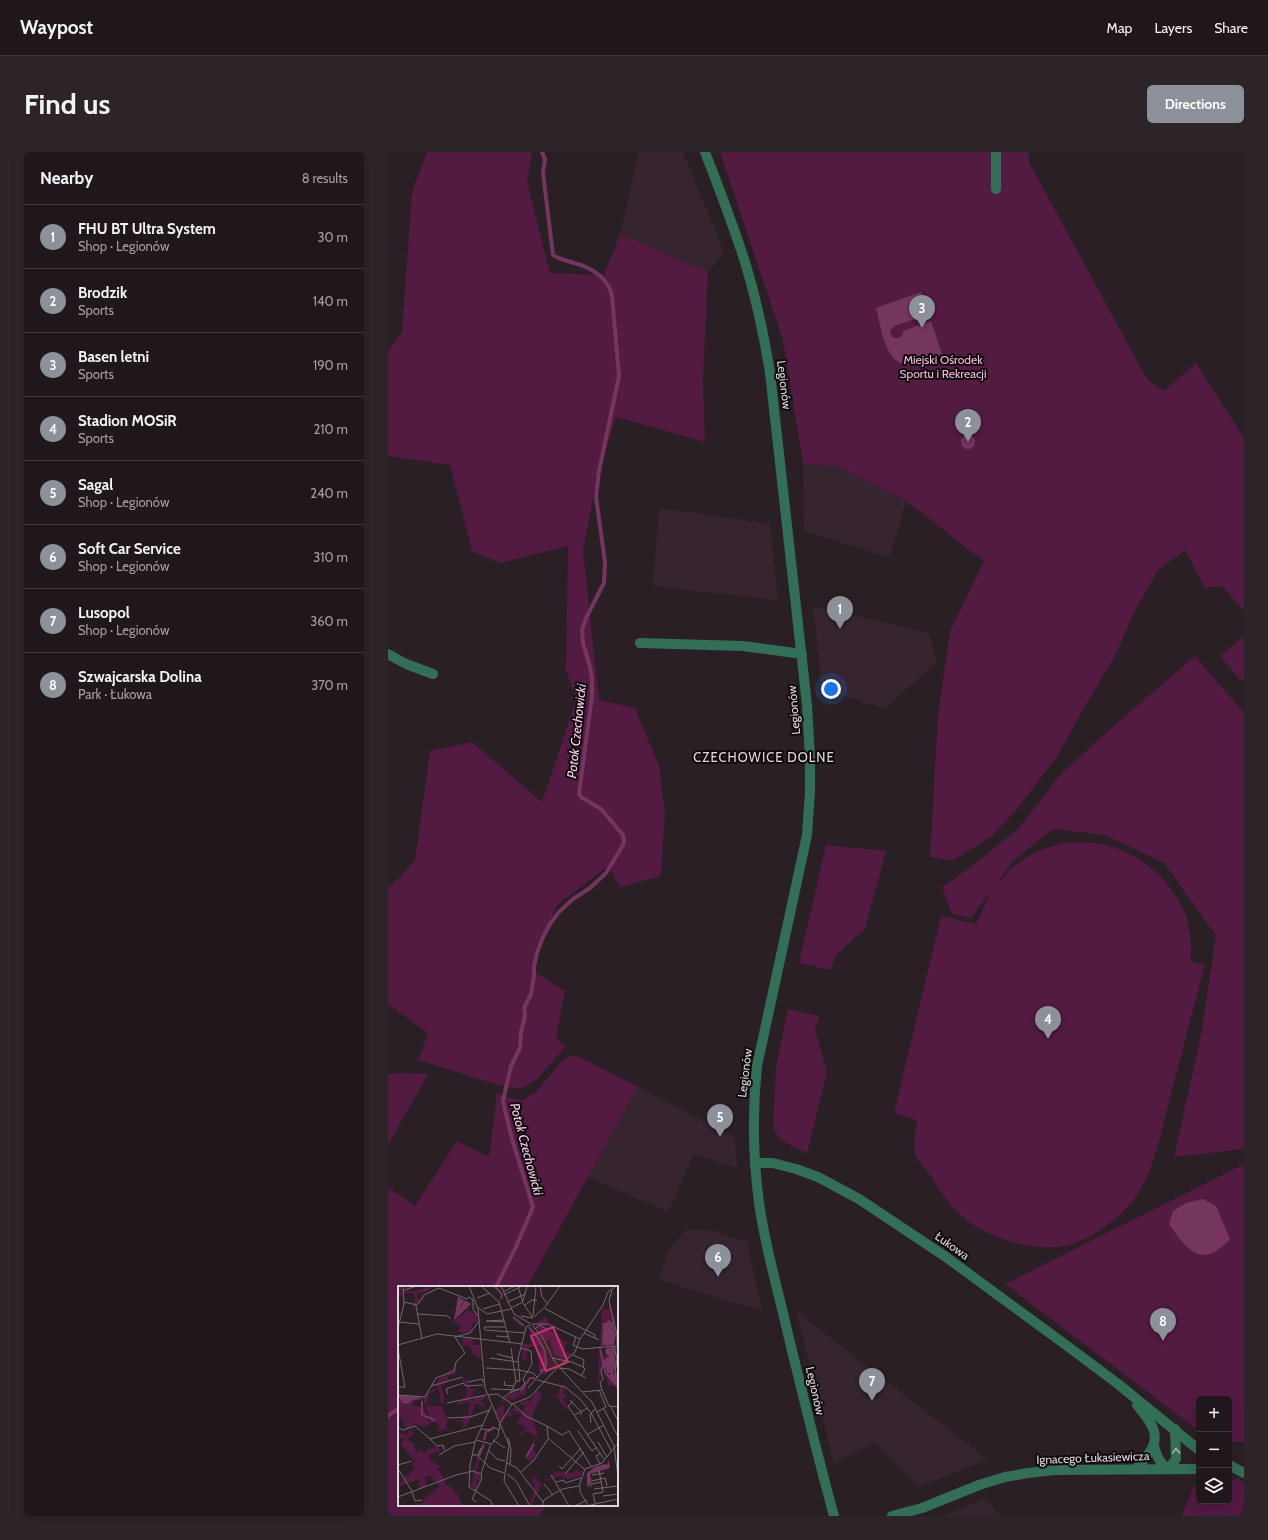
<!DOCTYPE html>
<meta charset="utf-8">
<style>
body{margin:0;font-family:Cabin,sans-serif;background:#2d2429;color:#f1f3f6}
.controls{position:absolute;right:12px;bottom:12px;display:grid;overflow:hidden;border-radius:6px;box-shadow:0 4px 16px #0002}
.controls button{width:36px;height:36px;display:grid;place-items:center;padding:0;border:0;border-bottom:1px solid #3d363b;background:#20171c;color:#f1f3f6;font:20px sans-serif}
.you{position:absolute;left:443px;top:537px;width:14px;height:14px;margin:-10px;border:3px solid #fff;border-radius:50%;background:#1a73e8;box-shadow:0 0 0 6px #1a73e833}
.badge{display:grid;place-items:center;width:26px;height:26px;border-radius:50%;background:#8c9099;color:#fff;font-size:13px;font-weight:700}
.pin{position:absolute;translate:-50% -33px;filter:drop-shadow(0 1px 2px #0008)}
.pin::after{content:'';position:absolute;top:21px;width:14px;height:12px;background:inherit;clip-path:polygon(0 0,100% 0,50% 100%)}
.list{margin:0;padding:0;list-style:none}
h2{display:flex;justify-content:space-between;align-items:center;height:52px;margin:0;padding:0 16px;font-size:17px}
h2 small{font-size:13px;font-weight:400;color:#a29fa3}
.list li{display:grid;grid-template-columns:26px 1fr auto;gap:12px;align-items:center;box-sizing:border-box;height:64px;padding:0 16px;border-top:1px solid #3d363b}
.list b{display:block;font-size:15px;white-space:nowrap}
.list p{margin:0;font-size:13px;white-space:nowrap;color:#a29fa3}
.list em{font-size:13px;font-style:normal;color:#a29fa3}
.icon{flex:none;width:22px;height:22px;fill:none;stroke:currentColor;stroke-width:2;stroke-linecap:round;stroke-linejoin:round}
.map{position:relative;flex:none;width:856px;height:1364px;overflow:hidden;border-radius:6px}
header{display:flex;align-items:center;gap:24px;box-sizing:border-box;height:56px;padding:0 20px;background:#20171c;border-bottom:1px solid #3d363b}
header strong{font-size:19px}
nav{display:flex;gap:22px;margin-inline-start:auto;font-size:14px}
.intro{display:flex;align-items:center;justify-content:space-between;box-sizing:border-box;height:96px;padding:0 24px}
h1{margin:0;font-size:28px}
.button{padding:10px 18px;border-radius:6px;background:#8c9099;color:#fff;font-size:14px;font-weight:700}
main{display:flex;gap:24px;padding:0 24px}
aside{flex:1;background:#20171c;border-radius:6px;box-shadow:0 4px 16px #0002}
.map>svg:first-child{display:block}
.built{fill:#36252f}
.green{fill:#531a42}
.water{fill:#74365f}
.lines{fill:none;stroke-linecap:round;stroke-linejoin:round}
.stream{stroke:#74365f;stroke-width:4}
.minor{stroke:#336e56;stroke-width:10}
.tertiary{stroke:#336e56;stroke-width:10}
.oneway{stroke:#a3b3ad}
.labels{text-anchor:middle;stroke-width:4;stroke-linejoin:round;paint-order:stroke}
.park-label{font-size:12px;fill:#f5bcde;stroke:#0f0a0d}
.street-label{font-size:12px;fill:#e0d8dc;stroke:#0f0a0d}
.water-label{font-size:13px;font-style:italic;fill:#f9d2e9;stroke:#0f0a0d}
.neighbourhood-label{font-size:13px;letter-spacing:1px;fill:#e0d8dc;stroke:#0f0a0d}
.inset-river{fill:none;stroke:#74365f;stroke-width:2}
.inset-road{fill:none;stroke:#73696e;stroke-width:1}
.view{fill:#c6356e;fill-opacity:0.15;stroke:#c6356e;stroke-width:2}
.inset-edge{fill:none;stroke:#e0d8dc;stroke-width:2}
</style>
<header>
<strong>Waypost</strong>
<nav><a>Map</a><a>Layers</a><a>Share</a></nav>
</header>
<div class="intro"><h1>Find us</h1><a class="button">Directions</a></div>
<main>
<aside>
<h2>Nearby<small>8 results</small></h2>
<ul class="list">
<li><span class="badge">1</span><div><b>FHU BT Ultra System</b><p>Shop · Legionów</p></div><em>30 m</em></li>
<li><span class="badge">2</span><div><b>Brodzik</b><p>Sports</p></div><em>140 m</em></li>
<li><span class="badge">3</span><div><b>Basen letni</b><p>Sports</p></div><em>190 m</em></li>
<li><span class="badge">4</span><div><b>Stadion MOSiR</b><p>Sports</p></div><em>210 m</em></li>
<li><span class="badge">5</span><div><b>Sagal</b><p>Shop · Legionów</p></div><em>240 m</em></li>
<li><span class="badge">6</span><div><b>Soft Car Service</b><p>Shop · Legionów</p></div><em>310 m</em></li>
<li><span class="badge">7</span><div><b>Lusopol</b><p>Shop · Legionów</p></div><em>360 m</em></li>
<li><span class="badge">8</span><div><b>Szwajcarska Dolina</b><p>Park · Łukowa</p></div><em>370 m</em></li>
</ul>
</aside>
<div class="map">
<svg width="856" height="1364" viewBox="0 0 856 1364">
<rect width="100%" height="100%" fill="#2a1f25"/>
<g class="built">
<path d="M 251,0 L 295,0 L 336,100 L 320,120 L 232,82 Z"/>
<path d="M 415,312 L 452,315 L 518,349 L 502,406 L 416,379 Z"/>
<path d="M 271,356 L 382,372 L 390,448 L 265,434 Z"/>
<path d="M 425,454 L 541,481 L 549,510 L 496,557 L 434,537 Z"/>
<path d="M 250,935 L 347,985 L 349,1016 L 306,1002 L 280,1060 L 200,1025 Z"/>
<path d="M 318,1077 L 359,1090 L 374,1159 L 271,1128 L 280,1100 L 297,1078 Z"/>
<path d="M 408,1159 L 600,1308 L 531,1334 L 487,1290 L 446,1312 Z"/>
<path d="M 597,1346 L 613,1364 L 555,1364 Z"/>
</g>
<g class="green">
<path d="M 39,0 L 144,0 L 139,29 L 162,121 L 216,123 L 232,82 L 320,120 L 315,226 L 317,290 L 228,265 L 207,336 L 195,398 L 211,548 L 247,556 L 271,614 L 277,661 L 273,724 L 232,735 L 220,714 L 169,753 L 143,818 L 177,839 L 168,886 L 178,894 L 150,926 L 133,937 L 110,933 L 30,908 L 40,881 L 0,852 L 0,735 L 9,728 L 27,708 L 42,599 L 84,590 L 154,650 L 188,548 L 178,518 L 180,394 L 112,411 L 84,399 L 62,313 L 0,304 L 0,199 L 14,180 L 24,40 Z"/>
<path d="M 332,0 L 640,0 L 642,12 L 759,227 L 776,239 L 808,211 L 856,286 L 856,459 L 834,434 L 817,436 L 797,398 L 770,418 L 747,459 L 726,506 L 693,561 L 670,603 L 630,656 L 604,684 L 564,709 L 542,705 L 550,563 L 562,479 L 596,409 L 518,349 L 452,315 L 415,312 L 395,188 Z"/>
<path d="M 856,484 L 856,527 L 853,529 L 832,504 Z"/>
<path d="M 807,504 L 856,561 L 856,997 L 786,1005 L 813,883 L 828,784 L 776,711 L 717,683 L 665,677 L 626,708 L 609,731 C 614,727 618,722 622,718 C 632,709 643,702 656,697 C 711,676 773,706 796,759 C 803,776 803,793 803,810 L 817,813 C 805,857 794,901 782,945 C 773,980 767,1019 745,1049 C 732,1066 702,1088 681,1093 C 649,1101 601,1087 576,1066 C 563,1055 553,1040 544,1026 C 540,1020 530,1009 528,1004 C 524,995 528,977 529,968 L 506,961 L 553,764 L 588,772 L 603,739 L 583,766 L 564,762 L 554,735 L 584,714 L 631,676 L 672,623 L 719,580 Z"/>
<path d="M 438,693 L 498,699 L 477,777 L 448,803 L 443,818 L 411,811 Z"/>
<path d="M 400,857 L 431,864 L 427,877 L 439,920 L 419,1001 C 405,994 390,990 385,975 L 388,914 Z"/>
<path d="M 182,904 L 192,905 L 250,935 L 139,1135 L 11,1135 L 11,1353 L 158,1353 L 151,1364 L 0,1364 L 0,1035 L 27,1054 L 69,989 L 101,1005 L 109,941 L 122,946 L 135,948 L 148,940 L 171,912 Z"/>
<path d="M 18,921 L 40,922 L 0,993 L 0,922 Z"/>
<path d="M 856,1012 L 856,1290 L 841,1290 L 841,1247 L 811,1247 L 811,1279 L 617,1132 Z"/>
<path d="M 851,1326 L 856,1332 L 856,1354 L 852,1364 L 794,1364 L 805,1335 L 811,1334 L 811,1349 L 841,1349 L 841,1328 Z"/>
</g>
<g class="water">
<path d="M 533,140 L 540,163 L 506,174 L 502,179 L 503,183 L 506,186 L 512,186 L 515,182 L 515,179 L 543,169 L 554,202 C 544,205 531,212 521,213 C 497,213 493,175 488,156 Z"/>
<circle cx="580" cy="290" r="7"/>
<path d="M 815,1047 L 828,1054 L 842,1087 C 838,1091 833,1096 828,1099 C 807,1113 791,1086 781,1072 L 785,1059 L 798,1051 Z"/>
</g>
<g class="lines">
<g class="stream">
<path d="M 108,1135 L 127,1097 L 145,1055 L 124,987 L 115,949 L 123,914 L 132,896 L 133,880 L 137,864 L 136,856 L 143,842 L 146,824 L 146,814 L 149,801 L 155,785 L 162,772 L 171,760 L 185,747 L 202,736 L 218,721 L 235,693 L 236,688 L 235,683 L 213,657 L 193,645 L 191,642 L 204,544 L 204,527 L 202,515 L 195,491 L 194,478 L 198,466 L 216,431 L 217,410 L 208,345 L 211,319 L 231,224 L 224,144 C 220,124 202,115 183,110 C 177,108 170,107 165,103 L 155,21 L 157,7 L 154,0"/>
<path d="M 0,1264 L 11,1256"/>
</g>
<g class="minor">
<path d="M 608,37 L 608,0"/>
<path d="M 252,491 L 355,494 L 414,502"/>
<path d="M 0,502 L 18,512 L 45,522"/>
<path d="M 367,1011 L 385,1011 L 408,1017 L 430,1025 L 471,1047 L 558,1105 L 686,1199 L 730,1232 L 811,1298"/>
<path d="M 766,1294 C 769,1304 771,1311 780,1317 L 788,1307 L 787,1277"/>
<path d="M 841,1313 L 856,1321"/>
<path d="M 748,1317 C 754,1310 762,1302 765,1294 C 772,1279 758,1264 749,1253"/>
<path d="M 504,1364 L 534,1356 L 591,1333 L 617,1325 L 640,1321 L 667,1318 L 811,1317"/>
</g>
<path class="tertiary" d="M 317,0 C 331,36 345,73 357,110 C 368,146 376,183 382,221 L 419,553 L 422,605 L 422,639 L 419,683 L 369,914 C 364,962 365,1010 372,1057 C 378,1098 390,1138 399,1178 C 414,1240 429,1302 446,1364"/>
</g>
<defs><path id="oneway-chevron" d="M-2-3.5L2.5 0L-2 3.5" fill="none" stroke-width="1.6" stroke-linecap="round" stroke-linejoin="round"/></defs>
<use class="oneway" href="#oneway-chevron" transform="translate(788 1299) rotate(-92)"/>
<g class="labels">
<g class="park-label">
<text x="555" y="212">Miejski Ośrodek<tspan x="555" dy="14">Sportu i Rekreacji</tspan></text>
</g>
<g class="street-label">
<text transform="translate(396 233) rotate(83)" y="4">Legionów</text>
<text transform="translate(406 558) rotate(-95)" y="4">Legionów</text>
<text transform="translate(357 921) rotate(-83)" y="4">Legionów</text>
<text transform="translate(564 1094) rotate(35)" y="4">Łukowa</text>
<text transform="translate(427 1239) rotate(77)" y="4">Legionów</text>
<text transform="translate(705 1306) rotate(-2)" y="4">Ignacego Łukasiewicza</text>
</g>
<g class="water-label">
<text transform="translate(188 579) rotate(-84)" y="5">Potok Czechowicki</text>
<text transform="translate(139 997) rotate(75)" y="5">Potok Czechowicki</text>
</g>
<g class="neighbourhood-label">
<text x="376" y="610">CZECHOWICE DOLNE</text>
</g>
</g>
<g transform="translate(10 1134)">
<rect width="220" height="220" fill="#2a1f25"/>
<path d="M 2,0 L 6,4 L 15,5 L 33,0 L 31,5 L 19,8 L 21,15 L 26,9 L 26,13 L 25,17 L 25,13 L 18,21 L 15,20 L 17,11 L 15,7 L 6,7 L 4,10 L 0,9 L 3,5 L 0,4 ZM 211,16 L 216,31 L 220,25 L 220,31 L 216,31 L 218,44 L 215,36 L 210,35 L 209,37 L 215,41 L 206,36 L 205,41 L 217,55 L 216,58 L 205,42 L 203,59 L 204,56 L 205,59 L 216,59 L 203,61 L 203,70 L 210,69 L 218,75 L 217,62 L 219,61 L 220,84 L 219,77 L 217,85 L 207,85 L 211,89 L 216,86 L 211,90 L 216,97 L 220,98 L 220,101 L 210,99 L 205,80 L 201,95 L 200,93 L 204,22 L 211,23 ZM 211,70 L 218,78 L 216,84 L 210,81 L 208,74 ZM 70,24 L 79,28 L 80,35 L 76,37 L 73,41 L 75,42 L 71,47 L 59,46 L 63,41 L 55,35 ZM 146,31 L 150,32 L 149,43 L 160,50 L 162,47 L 161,50 L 165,55 L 173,57 L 167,58 L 167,66 L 174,68 L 169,74 L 157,69 L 152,54 L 147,54 L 139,44 L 140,42 L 136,41 ZM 131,41 L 138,52 L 142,50 L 144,54 L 142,55 L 142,58 L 148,66 L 146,70 L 150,72 L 149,82 L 152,83 L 147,89 L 140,86 L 142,82 L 140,84 L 141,65 L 144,65 L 142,59 L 130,62 L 128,73 L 124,74 L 125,58 L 134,58 ZM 65,52 L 75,52 L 76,59 L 82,59 L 83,72 L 76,69 L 73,62 L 68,59 L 64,61 ZM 58,81 L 58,88 L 50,90 L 50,96 L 43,98 L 47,114 L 46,117 L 43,118 L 39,94 ZM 66,91 L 68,96 L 70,91 L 71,101 L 79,104 L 74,107 L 75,110 L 72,111 L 73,115 L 76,115 L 75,111 L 88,109 L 88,111 L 82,116 L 87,117 L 87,121 L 77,117 L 72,134 L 64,145 L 66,136 L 55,135 L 64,134 L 65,129 L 70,130 L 72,116 L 58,119 L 69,109 L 68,100 L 64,95 ZM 162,100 L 167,102 L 164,107 L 169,109 L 166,114 L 172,125 L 162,117 L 159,109 L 152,116 L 159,107 L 161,108 ZM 124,101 L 128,101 L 128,110 L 124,108 L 114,115 L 114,113 L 111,116 L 111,113 L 104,116 L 102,122 L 106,118 L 106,128 L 112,124 L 115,127 L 112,131 L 108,129 L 104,139 L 97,124 L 101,122 L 105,113 L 117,106 L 121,106 ZM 36,102 L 37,105 L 32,107 L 28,120 L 44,120 L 49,134 L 48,144 L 43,144 L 42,151 L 41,141 L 38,136 L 33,137 L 25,113 L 16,115 L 14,119 L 22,121 L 23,117 L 32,138 L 26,141 L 17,138 L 8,143 L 4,132 L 0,131 L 0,112 L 11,117 L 13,115 L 25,112 ZM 138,105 L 144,107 L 134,131 L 140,149 L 134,162 L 139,168 L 133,177 L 127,171 L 138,151 L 130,145 L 122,150 L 122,147 L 129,143 L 119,137 L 124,128 L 114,124 L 117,121 L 125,126 L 127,120 L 120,117 L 129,113 L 131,117 ZM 12,144 L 17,146 L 9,154 L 16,158 L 18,166 L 24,164 L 26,168 L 30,163 L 40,160 L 42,165 L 32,168 L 31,172 L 41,180 L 46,179 L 39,183 L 44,188 L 48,199 L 53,201 L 60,209 L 64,220 L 19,220 L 41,200 L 33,190 L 27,191 L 28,201 L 21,203 L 21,193 L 0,201 L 0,197 L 6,194 L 5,190 L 11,189 L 17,181 L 14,178 L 17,176 L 2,157 L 6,153 L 0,152 L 0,147 L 6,147 L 7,151 ZM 82,173 L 78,185 L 84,191 L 82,195 L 78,193 L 79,203 L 76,205 L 72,199 L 75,196 L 75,185 L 79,174 ZM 180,182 L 180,186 L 185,184 L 183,190 L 170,193 L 160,190 L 147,195 L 157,186 L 175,187 ZM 139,190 L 135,192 L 141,193 L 139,197 L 144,197 L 133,220 L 132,216 L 137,202 L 134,191 Z" fill="#531a42" fill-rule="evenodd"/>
<path d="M 60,11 L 66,14 L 60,26 L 67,14 L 73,18 L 56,34 ZM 210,34 L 215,36 L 218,49 L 216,59 L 204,59 L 205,37 L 209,37 ZM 216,61 L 218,78 L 215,87 L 220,89 L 220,98 L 215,96 L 211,89 L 213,88 L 208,86 L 209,84 L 204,76 L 211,70 L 207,67 L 208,62 ZM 0,109 L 25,112 L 13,115 L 10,118 L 4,117 ZM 211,175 L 212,182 L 192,188 L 194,197 L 189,201 L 189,187 L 197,181 L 207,178 L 209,179 Z" fill="#74365f"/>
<path class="inset-river" d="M 96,0 L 104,8 L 103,13M 115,31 L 126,40M 131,41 L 140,52 L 147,65 L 148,79 L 145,85M 202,62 L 207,86 L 220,101M 123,105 L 132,92 L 137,92M 24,115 L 24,129 L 37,134M 86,154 L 88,146 L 96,142M 128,171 L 136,158M 80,173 L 86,158"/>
<path class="inset-road" d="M 71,0 L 80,23 L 87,102 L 111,159 L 106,195 L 121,220M 83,0 L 101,16 L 112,57M 103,0 L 116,28 L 133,38M 120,0 L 125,17 L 135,32M 142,0 L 144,11 L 149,17M 6,4 L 19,0M 214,4 L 211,15 L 219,49 L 219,60 L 216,60 L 219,73 L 217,87 L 220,88M 105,6 L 117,0M 106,9 L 124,0M 71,11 L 75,14 L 75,23 L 80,30M 79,12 L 92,7M 125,15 L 129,0M 6,16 L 19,19 L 26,9 L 41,2 L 69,13 L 71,11M 109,16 L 128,8M 127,19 L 134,14 L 139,14M 18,20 L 24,53M 79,21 L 89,28 L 113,23M 147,21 L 162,0M 113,22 L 125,16M 146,22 L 187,44M 85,23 L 102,18M 20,28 L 50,30 L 52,33M 123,30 L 135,32M 135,30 L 138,0M 136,31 L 146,22M 88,35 L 107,36M 88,35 L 106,34M 0,36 L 21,38M 134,38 L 150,38 L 182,53M 134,39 L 145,52 L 156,75 L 184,106 L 204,104 L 211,120 L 220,121M 86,41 L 87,44 L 127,47M 86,41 L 107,41M 0,42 L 6,18 L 5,0M 137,43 L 142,39 L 149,44M 188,44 L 197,49 L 197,52M 186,47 L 201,54M 98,50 L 110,51M 178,51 L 175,59 L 185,63 L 216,60M 0,59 L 39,48 L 125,58M 113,62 L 118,95M 0,63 L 7,101 L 0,101M 99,68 L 114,72M 175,69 L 186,74 L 185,81M 92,72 L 120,76M 154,72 L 174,76 L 185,81 L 187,83 L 184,89M 88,82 L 121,84 L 135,87 L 139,91M 159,82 L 177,66 L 182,53 L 205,19 L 210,6 L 218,0M 161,82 L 171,83 L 188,92M 139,94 L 167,101 L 182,113 L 193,127M 107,95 L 106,99 L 116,100M 70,96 L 84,93 L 85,96M 33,100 L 65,91M 130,102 L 144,86 L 143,83M 93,103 L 121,104M 204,104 L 202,97 L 205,93 L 203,84 L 205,80M 112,107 L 123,102 L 127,97 L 125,93 L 134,78 L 133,65 L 123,62M 185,107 L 194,116 L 216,160 L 220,190M 50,108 L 48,103 L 65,97 L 68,100 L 85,99M 0,109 L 27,111 L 38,92 L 56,85 L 58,76 L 67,67 L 57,51 L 72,47 L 81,35M 90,109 L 99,108 L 114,118M 105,112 L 113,106 L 118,95 L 122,95 L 120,73 L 128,41 L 132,39M 172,114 L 184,127 L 182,129M 175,116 L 170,120 L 206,173M 49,117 L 88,109M 114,118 L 132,111 L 159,82M 115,118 L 128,130 L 149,140 L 150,152 L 186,183M 93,120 L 77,156 L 72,179 L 71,201 L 93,215 L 94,219M 213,121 L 220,135M 206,123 L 220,151M 199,126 L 208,121 L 201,104M 193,127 L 214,166M 176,129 L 190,122M 49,132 L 72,131 L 92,124M 102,137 L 114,118M 193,137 L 192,129 L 197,123M 149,140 L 164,149 L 171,145 L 193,180M 0,142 L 5,144 L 17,140 L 32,153 L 85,139M 84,143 L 92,144 L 95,141 L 101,144M 180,145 L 194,165 L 199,161M 190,148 L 206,139M 110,151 L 113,164 L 112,178M 32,153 L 39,160 L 45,159 L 46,164M 78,154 L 93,158M 95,154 L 107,162M 200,156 L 209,171M 91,165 L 99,173 L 107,175M 41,169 L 56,160 L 77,156M 74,169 L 80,169 L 83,162M 82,172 L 92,182 L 106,187M 109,177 L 119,182 L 145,216M 202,178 L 198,170 L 203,167M 0,179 L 14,175M 161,180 L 164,183 L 183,162M 0,183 L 14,205M 123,186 L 136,174 L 150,153M 83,188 L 92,160 L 100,150 L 102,138M 109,188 L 118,195 L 132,220M 167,188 L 186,166M 153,189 L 162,204M 194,189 L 206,187M 194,195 L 207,192 L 209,200M 158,196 L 166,194 L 167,197 L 183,192M 146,198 L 155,209M 182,200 L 182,206 L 190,219M 192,201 L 194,198 L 203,196M 196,203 L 220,200M 162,204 L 171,220M 14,206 L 17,215 L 24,214M 205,210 L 220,208M 0,211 L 58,189 L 75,185 L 83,188M 78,216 L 74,213 L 84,192 L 83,188M 197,217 L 195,208 L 205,206 L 201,184M 144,220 L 146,214 L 164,203 L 181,200 L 187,183 L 204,177 L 220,157M 177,220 L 189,214M 188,220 L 220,213"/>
<path class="view" d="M 155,41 L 170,76 L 148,85 L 133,50 Z"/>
<rect width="220" height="220" class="inset-edge"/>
</g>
</svg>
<div class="controls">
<button>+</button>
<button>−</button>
<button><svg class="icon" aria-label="layers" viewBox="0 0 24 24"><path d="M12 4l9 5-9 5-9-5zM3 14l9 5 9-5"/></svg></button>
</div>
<div class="you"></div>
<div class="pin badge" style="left:452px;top:477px">1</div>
<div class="pin badge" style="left:580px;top:290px">2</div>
<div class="pin badge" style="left:534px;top:176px">3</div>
<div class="pin badge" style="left:660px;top:887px">4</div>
<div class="pin badge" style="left:332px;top:985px">5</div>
<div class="pin badge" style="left:330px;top:1125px">6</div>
<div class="pin badge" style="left:484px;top:1249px">7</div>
<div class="pin badge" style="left:775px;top:1189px">8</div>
</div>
</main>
